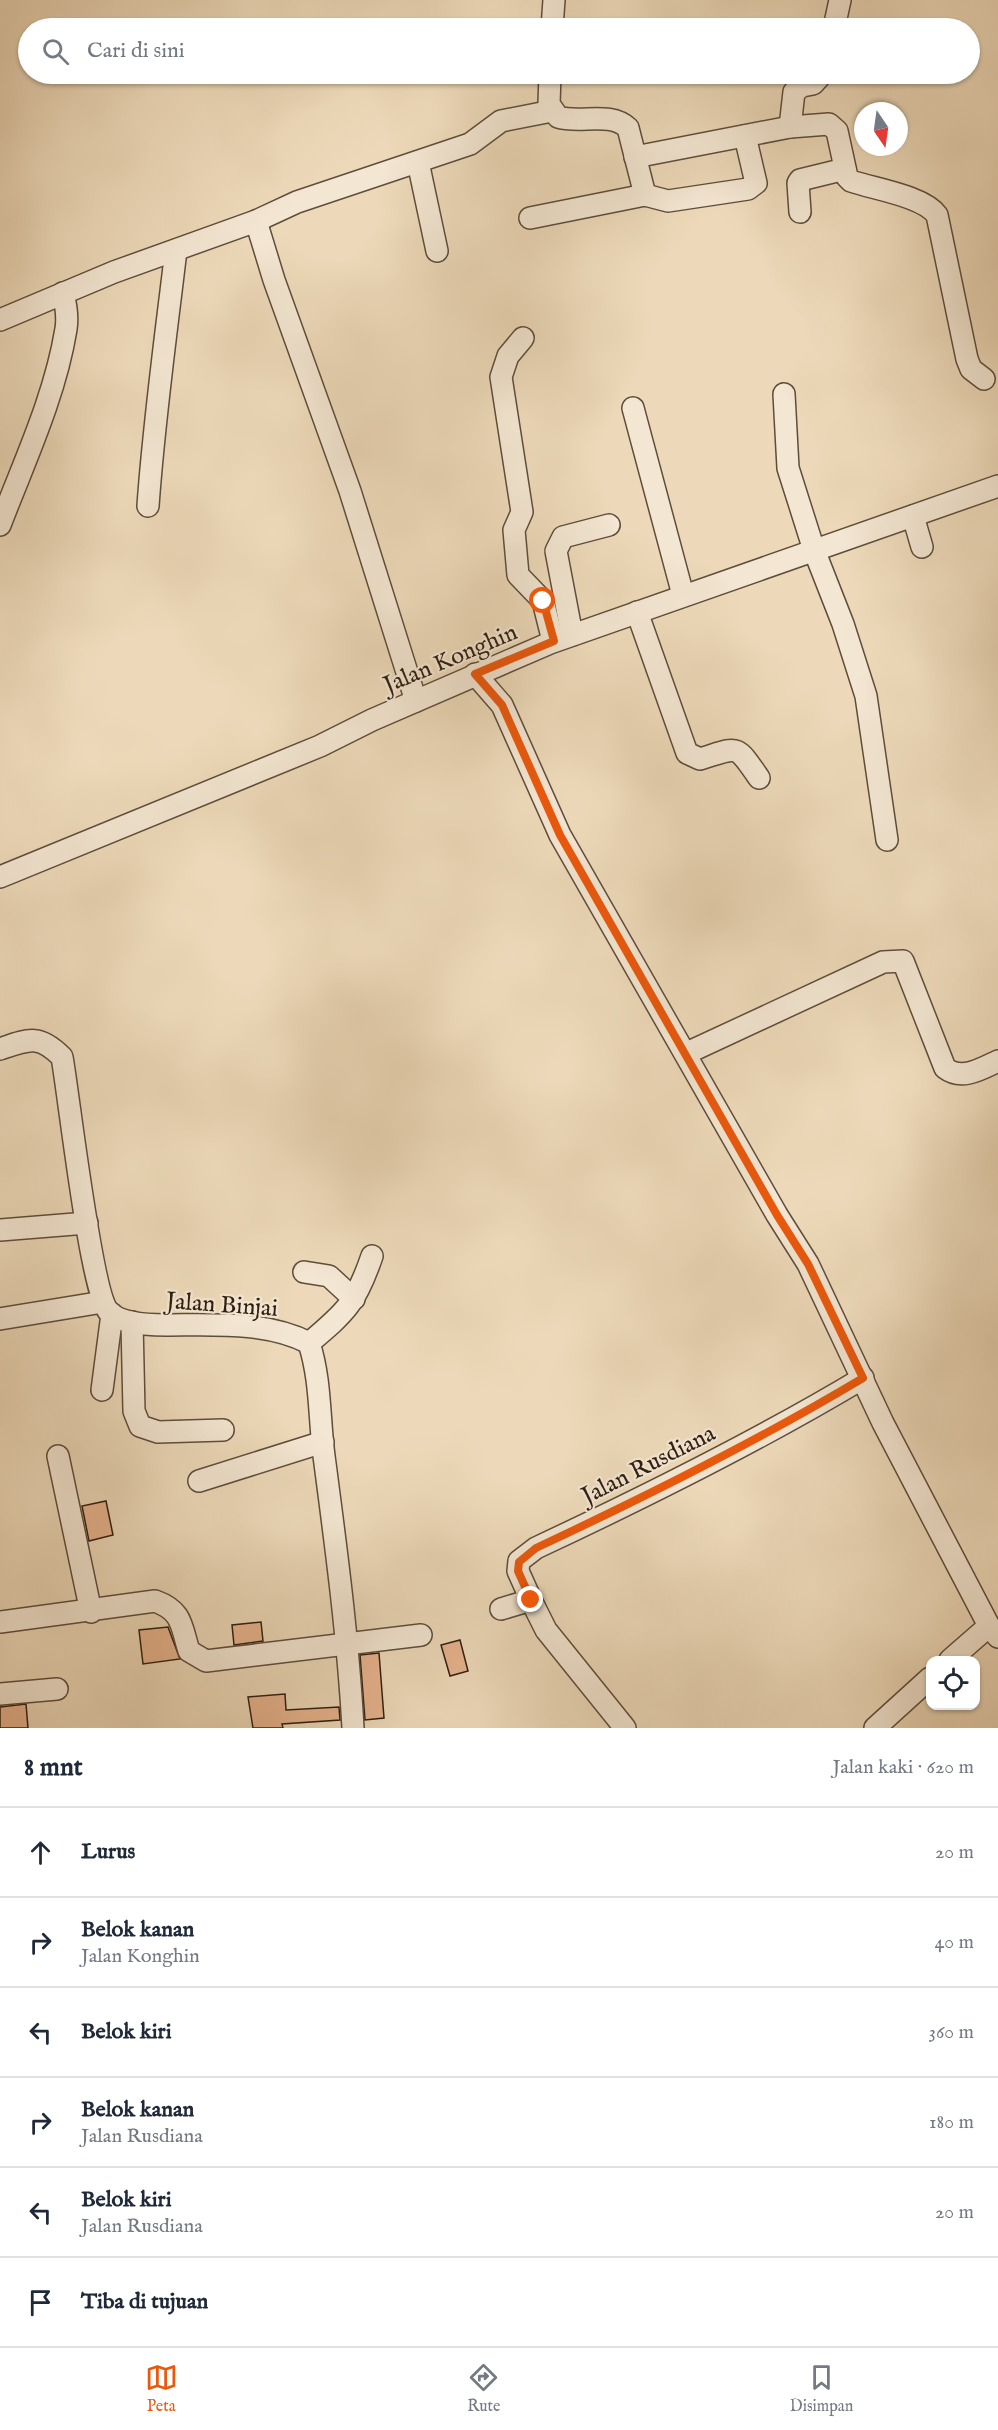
<!DOCTYPE html>
<html lang="id">
<meta charset="utf-8">
<style>
body{margin:0;font-family:"IM FELL English",serif;background:#f2f2f3;color:#1f2937}
.controls{position:absolute;right:18px;bottom:18px;display:grid;overflow:hidden;border-radius:12px;box-shadow:0 2px 4px #0004}
.controls button{width:54px;height:54px;display:grid;place-items:center;padding:0;border:0;border-bottom:2px solid #e0e1e3;background:#fff;color:#1f2937;font:30px sans-serif}
.compass{position:absolute;left:854px;top:102px;width:54px;height:54px;border-radius:50%;background:#fff;box-shadow:0 2px 4px #0004;rotate:167deg}
.stop{position:absolute;width:18px;height:18px;margin:-14px;border:4px solid #ea580c;border-radius:50%;background:#fff}
.stop.end{background:#ea580c;border-color:#fff;box-shadow:0 2px 6px #0008}
.list{margin:0;padding:0;list-style:none}
h2{display:flex;justify-content:space-between;align-items:center;height:78px;margin:0;padding:0 24px;font-size:26px}
h2 small{font-size:20px;font-weight:400;color:#747a83}
.list li{display:grid;grid-template-columns:39px 1fr auto;gap:18px;align-items:center;box-sizing:border-box;height:90px;padding:0 24px;border-top:2px solid #e0e1e3}
.list b{display:block;font-size:22px;white-space:nowrap}
.list p{margin:0;font-size:20px;white-space:nowrap;color:#747a83}
.list em{font-size:20px;font-style:normal;color:#747a83}
.icon{flex:none;width:33px;height:33px;fill:none;stroke:currentColor;stroke-width:2;stroke-linecap:round;stroke-linejoin:round}
.map{position:relative;flex:none;width:998px;height:1728px;overflow:hidden}
.search{position:absolute;background:#fff;box-shadow:0 2px 4px #0004;left:18px;right:18px;top:18px;height:66px;display:flex;align-items:center;gap:15px;box-sizing:border-box;padding:0 21px;border-radius:33px;color:#747a83;font-size:22px}
.sheet{height:618px;background:#fff}
nav{display:flex;justify-content:space-around;align-items:center;box-sizing:border-box;height:84px;border-top:2px solid #e0e1e3;background:#fff;font-size:16px;color:#747a83}
nav a{display:grid;justify-items:center;gap:3px}
nav .on{color:#ea580c}
.map>svg:first-child{display:block}
.building{fill:#e7b48e;stroke:#2e1e11;stroke-width:1.5}
.lines{fill:none;stroke-linecap:round;stroke-linejoin:round}
.minor-casing{stroke:#5e4d3b;stroke-width:24}
.minor{stroke:#f3e6d2;stroke-width:21}
.route{stroke:#ea580c;stroke-width:8}
.labels{text-anchor:middle;stroke-width:4.5;stroke-linejoin:round;paint-order:stroke}
.street-label{font-size:24px;fill:#2e1e11;stroke:#f3e6d2}
</style>
<div class="map">
<svg width="998" height="1728" viewBox="0 0 998 1728">
<rect width="100%" height="100%" fill="#edd9b9"/>
<filter id="stains"><feTurbulence type="fractalNoise" baseFrequency=".00333" numOctaves="4"/><feColorMatrix values="0 0 0 0 .2 0 0 0 0 .09 0 0 0 0 .02 0 0 0 .5 -.17"/></filter>
<radialGradient id="worn" r=".72"><stop offset=".6" stop-color="#630" stop-opacity="0"/><stop offset="1" stop-color="#630" stop-opacity=".3"/></radialGradient>
<g class="building">
<path d="M 106,1501 L 113,1535 L 89,1541 L 82,1506 Z"/>
<path d="M 261,1622 L 263,1641 L 234,1645 L 232,1625 Z"/>
<path d="M 168,1627 L 180,1659 L 143,1664 L 139,1630 Z"/>
<path d="M 460,1640 L 468,1671 L 450,1676 L 441,1645 Z"/>
<path d="M 379,1653 L 384,1718 L 365,1720 L 360,1655 Z"/>
<path d="M 285,1694 L 286,1710 L 339,1707 L 340,1720 L 282,1724 L 283,1728 L 253,1728 L 248,1697 Z"/>
<path d="M 26,1704 L 28,1728 L 0,1728 L 0,1707 Z"/>
</g>
<g class="lines">
<defs>
<g id="minor">
<path d="M 552,28 L 554,0"/>
<path d="M 834,28 L 840,0"/>
<path d="M 550,74 L 549,104 L 558,117 C 580,124 610,111 628,128 L 645,195"/>
<path d="M 790,127 L 794,92 L 802,86 L 813,84 L 822,74"/>
<path d="M 635,157 L 790,127 L 829,124 L 837,131 L 847,177 L 851,181 C 874,189 923,196 937,215 L 967,359 L 971,369 L 984,379"/>
<path d="M 418,162 L 437,251"/>
<path d="M 800,212 L 798,183 L 800,180 L 845,169"/>
<path d="M 530,218 L 645,195 L 668,201 L 748,189 L 756,183 L 745,136"/>
<path d="M 256,221 L 274,280 L 350,491 L 416,701"/>
<path d="M 0,320 L 114,272 L 256,221 L 297,202 L 470,144 L 501,121 L 552,111"/>
<path d="M 523,338 L 508,356 L 501,377 L 522,512 L 514,530 L 518,575 L 543,601 L 553,641"/>
<path d="M 784,394 L 788,468 L 814,550 L 843,624 L 866,696 L 887,840"/>
<path d="M 633,408 L 683,595"/>
<path d="M 148,506 C 154,420 166,335 176,250"/>
<path d="M 913,516 L 922,547"/>
<path d="M 0,525 C 24,462 55,397 66,329 C 68,317 66,305 63,293"/>
<path d="M 637,612 L 687,753 L 700,759 C 739,747 735,743 759,778"/>
<path d="M 572,635 L 556,551 L 563,537 L 609,525"/>
<path d="M 475,674 L 502,705 L 560,835 L 777,1215 L 808,1264 L 883,1423 L 989,1626 L 998,1637"/>
<path d="M 0,877 L 320,746 L 372,720 L 550,643 L 998,486"/>
<path d="M 0,1049 C 29,1039 39,1034 62,1057 C 69,1096 91,1294 109,1312 C 121,1324 149,1325 166,1325 C 212,1325 267,1321 309,1343 C 321,1380 319,1418 324,1456 C 336,1547 348,1637 353,1728"/>
<path d="M 687,1053 L 883,962 L 903,961 L 945,1068 C 962,1081 981,1069 998,1061"/>
<path d="M 0,1230 L 87,1223"/>
<path d="M 304,1272 L 329,1276 L 354,1299"/>
<path d="M 0,1319 L 103,1302"/>
<path d="M 132,1322 L 134,1411 L 140,1426 L 158,1432 L 223,1430"/>
<path d="M 309,1343 C 346,1312 356,1303 372,1256"/>
<path d="M 102,1390 L 112,1314"/>
<path d="M 58,1456 L 91,1612"/>
<path d="M 199,1481 L 323,1442"/>
<path d="M 531,1600 L 546,1630 L 625,1728"/>
<path d="M 501,1609 L 531,1600 L 518,1571 L 519,1561 L 536,1548 C 647,1496 758,1441 863,1378"/>
<path d="M 0,1622 L 155,1601 C 183,1611 181,1626 189,1651 L 206,1661 L 421,1635"/>
<path d="M 950,1660 L 989,1626"/>
<path d="M 0,1694 L 57,1689"/>
<path d="M 875,1728 L 930,1678"/>
</g>
</defs>
<use href="#minor" class="minor-casing"/>
<use href="#minor" class="minor"/>
</g>
<g class="lines">
<path class="route" d="M 531,1600 L 518,1571 L 519,1562 L 536,1548 C 647,1496 758,1441 863,1378 L 808,1264 L 777,1215 L 560,835 L 502,705 L 475,674 L 554,641 L 543,601"/>
</g>
<g class="labels">
<g class="street-label">
<text transform="translate(450 658) rotate(-23)" y="8">Jalan Konghin</text>
<text transform="translate(222 1304) rotate(4)" y="8">Jalan Binjai</text>
<text transform="translate(648 1464) rotate(-27)" y="8">Jalan Rusdiana</text>
</g>
</g>
<rect width="100%" height="100%" filter="url(#stains)"/>
<rect width="100%" height="100%" fill="url(#worn)"/>
</svg>
<div class="controls">
<button><svg class="icon" aria-label="locate" viewBox="0 0 24 24"><circle cx="12" cy="12" r="6"/><path d="M12 2v4M12 18v4M2 12h4M18 12h4"/></svg></button>
</div>
<svg class="compass" viewBox="-18 -18 36 36"><path d="M0-13l5 13h-10z" fill="#e53935"/><path d="M0 13l5-13h-10z" fill="#747a83"/></svg>
<div class="stop" style="left:543px;top:601px"></div>
<div class="stop end" style="left:531px;top:1600px"></div>
<div class="search"><svg class="icon" aria-label="search" viewBox="0 0 24 24"><circle cx="10" cy="10" r="6"/><path d="M15 15l6 6"/></svg>Cari di sini</div>
</div>
<section class="sheet">
<h2>8 mnt<small>Jalan kaki · 620 m</small></h2>
<ul class="list">
<li><svg class="icon" aria-label="ahead" viewBox="0 0 24 24"><path d="M12 20V5M6 11l6-6 6 6"/></svg><div><b>Lurus</b></div><em>20 m</em></li>
<li><svg class="icon" aria-label="right" viewBox="0 0 24 24"><path d="M7 20v-9h11M14 6l5 5-5 5"/></svg><div><b>Belok kanan</b><p>Jalan Konghin</p></div><em>40 m</em></li>
<li><svg class="icon" aria-label="left" viewBox="0 0 24 24"><path d="M17 20v-9H6M10 6l-5 5 5 5"/></svg><div><b>Belok kiri</b></div><em>360 m</em></li>
<li><svg class="icon" aria-label="right" viewBox="0 0 24 24"><path d="M7 20v-9h11M14 6l5 5-5 5"/></svg><div><b>Belok kanan</b><p>Jalan Rusdiana</p></div><em>180 m</em></li>
<li><svg class="icon" aria-label="left" viewBox="0 0 24 24"><path d="M17 20v-9H6M10 6l-5 5 5 5"/></svg><div><b>Belok kiri</b><p>Jalan Rusdiana</p></div><em>20 m</em></li>
<li><svg class="icon" aria-label="arrive" viewBox="0 0 24 24"><path d="M6 21V4h12l-3 4 3 4H6"/></svg><div><b>Tiba di tujuan</b></div></li>
</ul>
</section>
<nav>
<a class="on"><svg class="icon" aria-label="map" viewBox="0 0 24 24"><path d="M3 6l6-2 6 2 6-2v14l-6 2-6-2-6 2zM9 4v14M15 6v14"/></svg>Peta</a>
<a><svg class="icon" aria-label="directions" viewBox="0 0 24 24"><path d="M12 3l9 9-9 9-9-9zM9 14v-3h6M13 9l2 2-2 2"/></svg>Rute</a>
<a><svg class="icon" aria-label="saved" viewBox="0 0 24 24"><path d="M7 4h10v16l-5-4-5 4z"/></svg>Disimpan</a>
</nav>
